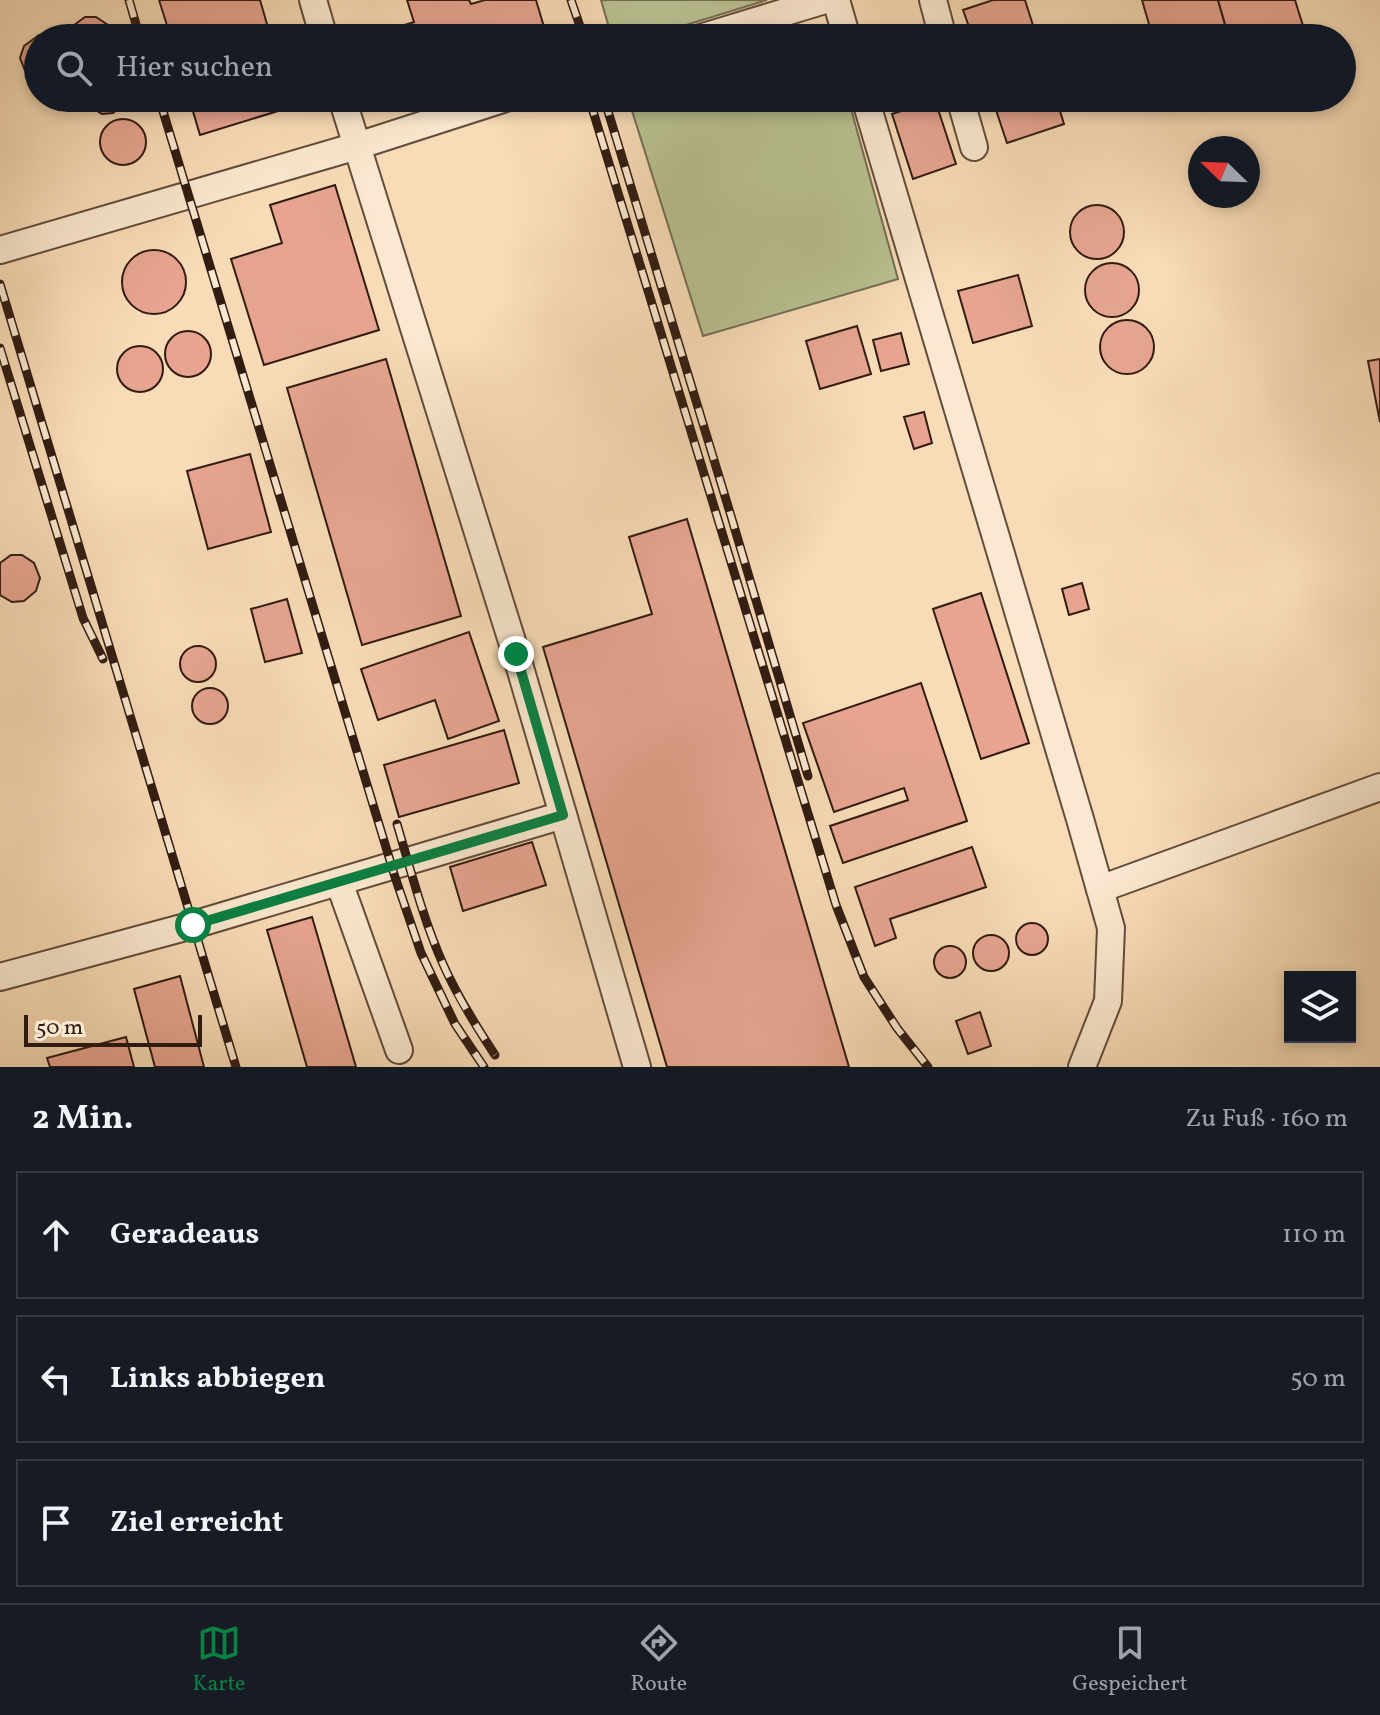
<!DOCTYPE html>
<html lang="de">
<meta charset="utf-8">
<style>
body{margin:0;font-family:Vollkorn,serif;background:#20242c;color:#f1f3f6}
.controls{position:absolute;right:24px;bottom:24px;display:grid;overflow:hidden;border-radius:0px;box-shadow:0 4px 12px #0003}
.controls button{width:72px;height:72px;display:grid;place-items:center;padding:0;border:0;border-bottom:2px solid #363941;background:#171b24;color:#f1f3f6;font:40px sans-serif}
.compass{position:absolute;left:1188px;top:136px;width:72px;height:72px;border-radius:50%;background:#171b24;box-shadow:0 4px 12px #0003;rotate:293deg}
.scale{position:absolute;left:24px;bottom:20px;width:178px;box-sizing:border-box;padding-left:8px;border:4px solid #311c11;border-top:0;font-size:22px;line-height:28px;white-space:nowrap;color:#311c11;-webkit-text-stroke:6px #fae8d0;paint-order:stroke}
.stop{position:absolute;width:24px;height:24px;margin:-18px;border:6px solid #0b8043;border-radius:50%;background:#fff}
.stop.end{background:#0b8043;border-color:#fff;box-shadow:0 2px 8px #0008}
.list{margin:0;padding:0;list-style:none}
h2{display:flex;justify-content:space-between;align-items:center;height:104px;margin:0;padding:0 32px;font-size:34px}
h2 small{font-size:26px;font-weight:400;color:#9ea1a6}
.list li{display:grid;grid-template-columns:52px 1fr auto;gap:24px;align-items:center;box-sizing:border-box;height:128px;margin:0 16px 16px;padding:0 16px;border:2px solid #363941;border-radius:0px}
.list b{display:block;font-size:30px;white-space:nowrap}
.list em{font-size:26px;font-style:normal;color:#9ea1a6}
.icon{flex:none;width:44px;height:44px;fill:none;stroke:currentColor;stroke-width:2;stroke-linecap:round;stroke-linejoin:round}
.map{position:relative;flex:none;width:1380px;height:1067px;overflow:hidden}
.search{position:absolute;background:#171b24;box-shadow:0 4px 12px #0003;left:24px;right:24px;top:24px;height:88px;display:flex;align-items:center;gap:20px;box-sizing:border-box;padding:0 28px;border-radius:44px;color:#9ea1a6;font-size:30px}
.sheet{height:536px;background:#171b24}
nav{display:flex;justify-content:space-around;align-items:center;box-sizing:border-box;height:112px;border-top:2px solid #363941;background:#171b24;font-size:22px;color:#9ea1a6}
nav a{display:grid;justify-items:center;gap:4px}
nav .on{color:#0b8043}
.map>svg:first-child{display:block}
.green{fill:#b9c192;stroke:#756e52;stroke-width:2}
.building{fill:#e7a591;stroke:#311c11;stroke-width:2}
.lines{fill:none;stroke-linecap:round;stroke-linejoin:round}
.minor-casing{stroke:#634c3a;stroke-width:30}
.minor{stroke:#fae8d0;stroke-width:26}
.rail-casing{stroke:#311c11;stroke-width:9}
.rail{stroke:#fae8d0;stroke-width:6;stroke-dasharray:18;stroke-linecap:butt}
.route{stroke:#0b8043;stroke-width:10}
</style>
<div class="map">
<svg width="1380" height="1067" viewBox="0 0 1380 1067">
<rect width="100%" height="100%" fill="#f8dcb7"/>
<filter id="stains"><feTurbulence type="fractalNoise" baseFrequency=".0025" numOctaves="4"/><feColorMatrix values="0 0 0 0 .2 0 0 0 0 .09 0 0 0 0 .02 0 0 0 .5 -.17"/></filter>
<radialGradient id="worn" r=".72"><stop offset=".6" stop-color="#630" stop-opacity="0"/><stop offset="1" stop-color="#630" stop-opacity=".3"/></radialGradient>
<g class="green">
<path d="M 601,0 L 767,0 L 644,38 L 612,38 Z"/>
<path d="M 791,26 L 817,27 L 828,38 L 752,38 Z"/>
<path d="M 628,98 L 848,98 L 898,279 L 703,336 Z"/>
</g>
<g class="building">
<path d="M 159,0 L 260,0 L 271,38 L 171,38 Z"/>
<path d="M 407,0 L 469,0 L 471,4 L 485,0 L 536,0 L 547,37 L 364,38 L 414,22 Z"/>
<path d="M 993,0 L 1025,0 L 1037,38 L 973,38 L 963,10 Z"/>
<path d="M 1142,0 L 1218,0 L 1229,38 L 1153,38 Z"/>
<path d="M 1218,0 L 1295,0 L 1304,29 L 1275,38 L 1229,38 Z"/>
<path d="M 85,17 L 96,17 L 108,25 L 113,38 L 67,38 L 70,28 Z"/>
<path d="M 39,35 L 50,35 L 55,38 L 38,38 L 38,80 L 26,73 L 20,58 L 24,46 Z"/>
<path d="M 85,98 L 127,98 L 126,103 L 113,113 L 102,114 L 88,105 Z"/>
<path d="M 189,98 L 289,98 L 291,107 L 200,135 Z"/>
<path d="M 992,98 L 1056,98 L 1064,124 L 1007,143 Z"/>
<path d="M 935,100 L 956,164 L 913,179 L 892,114 Z"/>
<circle cx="123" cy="142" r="23"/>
<path d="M 335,185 L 379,330 L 264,365 L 231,259 L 282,243 L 270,205 Z"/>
<circle cx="1097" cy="232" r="27"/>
<circle cx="154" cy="282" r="32"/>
<circle cx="1112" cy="290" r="27"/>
<path d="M 1018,275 L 1032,326 L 973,343 L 958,291 Z"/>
<circle cx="1127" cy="347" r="27"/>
<path d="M 857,326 L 871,374 L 820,389 L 806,341 Z"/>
<circle cx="188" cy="354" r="23"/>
<path d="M 901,333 L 909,364 L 881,371 L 873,340 Z"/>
<circle cx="140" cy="369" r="23"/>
<path d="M 386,359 L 461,616 L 362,645 L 287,388 Z"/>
<path d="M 1380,359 L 1380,422 L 1368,361 Z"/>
<path d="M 924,412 L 932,443 L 914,449 L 904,417 Z"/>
<path d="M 250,454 L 271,532 L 208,549 L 187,471 Z"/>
<path d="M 687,519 L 762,773 L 849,1067 L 667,1067 L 543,647 L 652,614 L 629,537 Z"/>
<path d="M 11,555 L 22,555 L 34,563 L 40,578 L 36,591 L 24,601 L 12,602 L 0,595 L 0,563 Z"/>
<path d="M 1082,583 L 1089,609 L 1069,615 L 1062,589 Z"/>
<path d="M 981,593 L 1029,743 L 981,759 L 933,609 Z"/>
<path d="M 287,599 L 302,653 L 265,662 L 251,609 Z"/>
<path d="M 469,632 L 499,721 L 448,739 L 435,700 L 378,720 L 361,669 Z"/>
<circle cx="198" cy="664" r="18"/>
<path d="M 921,683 L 967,821 L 843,863 L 830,826 L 908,800 L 904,788 L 834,812 L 803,723 Z"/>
<circle cx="210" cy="706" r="18"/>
<path d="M 504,730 L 519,783 L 399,817 L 384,765 Z"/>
<path d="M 532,842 L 546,885 L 463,911 L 450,867 Z"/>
<path d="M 972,847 L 986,887 L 890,919 L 896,938 L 875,946 L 855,887 Z"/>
<path d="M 312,917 L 356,1067 L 307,1067 L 267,930 Z"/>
<circle cx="1032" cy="939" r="16"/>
<circle cx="991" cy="953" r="18"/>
<circle cx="950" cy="962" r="16"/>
<path d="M 180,976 L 204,1067 L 155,1067 L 134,989 Z"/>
<path d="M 980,1012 L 991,1046 L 968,1054 L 956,1021 Z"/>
<path d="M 126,1037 L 134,1067 L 50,1067 L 47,1058 Z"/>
</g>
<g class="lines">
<defs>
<g id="minor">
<path d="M 313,0 L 324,38"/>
<path d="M 836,0 L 847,38"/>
<path d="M 933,0 L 943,38"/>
<path d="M 700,38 L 825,0"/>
<path d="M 342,98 L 516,654 L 637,1067"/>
<path d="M 865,98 L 1080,819 L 1111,928 L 1108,1001 L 1082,1067"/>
<path d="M 960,98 L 974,147"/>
<path d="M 0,250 L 357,146 L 506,98"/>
<path d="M 339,882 L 399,1050"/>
<path d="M 1100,889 L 1380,787"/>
<path d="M 0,977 L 193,925 L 563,815"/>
</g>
</defs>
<use href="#minor" class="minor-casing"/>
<use href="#minor" class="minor"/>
<defs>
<g id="rail">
<path d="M 129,0 L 140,38"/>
<path d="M 571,0 L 584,38"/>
<path d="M 159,98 L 395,877 L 421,953 L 455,1024 L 484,1067"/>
<path d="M 589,98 L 836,905 L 864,977 L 897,1028 L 928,1067"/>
<path d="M 604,98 L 731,516 L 808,776"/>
<path d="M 0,284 L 236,1067"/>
<path d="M 0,348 L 83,618 L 103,659"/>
<path d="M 397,824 C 411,871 423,919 443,964 C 457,996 476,1026 495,1055"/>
</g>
</defs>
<use href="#rail" class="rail-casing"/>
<use href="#rail" class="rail"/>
</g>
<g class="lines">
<path class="route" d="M 193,925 L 563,815 L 516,654"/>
</g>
<rect width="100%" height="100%" filter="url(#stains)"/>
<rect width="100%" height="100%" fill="url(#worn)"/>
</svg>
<div class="controls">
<button><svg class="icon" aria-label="layers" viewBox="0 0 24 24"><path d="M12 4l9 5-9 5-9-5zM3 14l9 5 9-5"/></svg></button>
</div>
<svg class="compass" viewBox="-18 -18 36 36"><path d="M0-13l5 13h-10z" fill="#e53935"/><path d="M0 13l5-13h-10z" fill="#9ea1a6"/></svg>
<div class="scale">50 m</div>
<div class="stop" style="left:193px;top:925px"></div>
<div class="stop end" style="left:516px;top:654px"></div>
<div class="search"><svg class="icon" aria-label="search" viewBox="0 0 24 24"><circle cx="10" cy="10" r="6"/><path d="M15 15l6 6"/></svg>Hier suchen</div>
</div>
<section class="sheet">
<h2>2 Min.<small>Zu Fuß · 160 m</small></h2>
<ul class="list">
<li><svg class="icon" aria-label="ahead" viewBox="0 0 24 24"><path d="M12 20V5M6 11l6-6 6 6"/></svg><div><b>Geradeaus</b></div><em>110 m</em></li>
<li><svg class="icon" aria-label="left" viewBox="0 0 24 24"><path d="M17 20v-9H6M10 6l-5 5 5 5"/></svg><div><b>Links abbiegen</b></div><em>50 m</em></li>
<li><svg class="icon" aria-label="arrive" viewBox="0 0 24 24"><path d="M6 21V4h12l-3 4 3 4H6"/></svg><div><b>Ziel erreicht</b></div></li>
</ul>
</section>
<nav>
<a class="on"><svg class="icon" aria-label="map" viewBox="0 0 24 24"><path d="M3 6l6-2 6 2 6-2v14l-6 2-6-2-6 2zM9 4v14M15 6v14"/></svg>Karte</a>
<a><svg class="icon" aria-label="directions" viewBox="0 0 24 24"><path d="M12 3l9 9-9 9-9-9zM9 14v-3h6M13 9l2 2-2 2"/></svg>Route</a>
<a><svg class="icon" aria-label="saved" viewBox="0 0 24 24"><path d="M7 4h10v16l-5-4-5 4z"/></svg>Gespeichert</a>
</nav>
